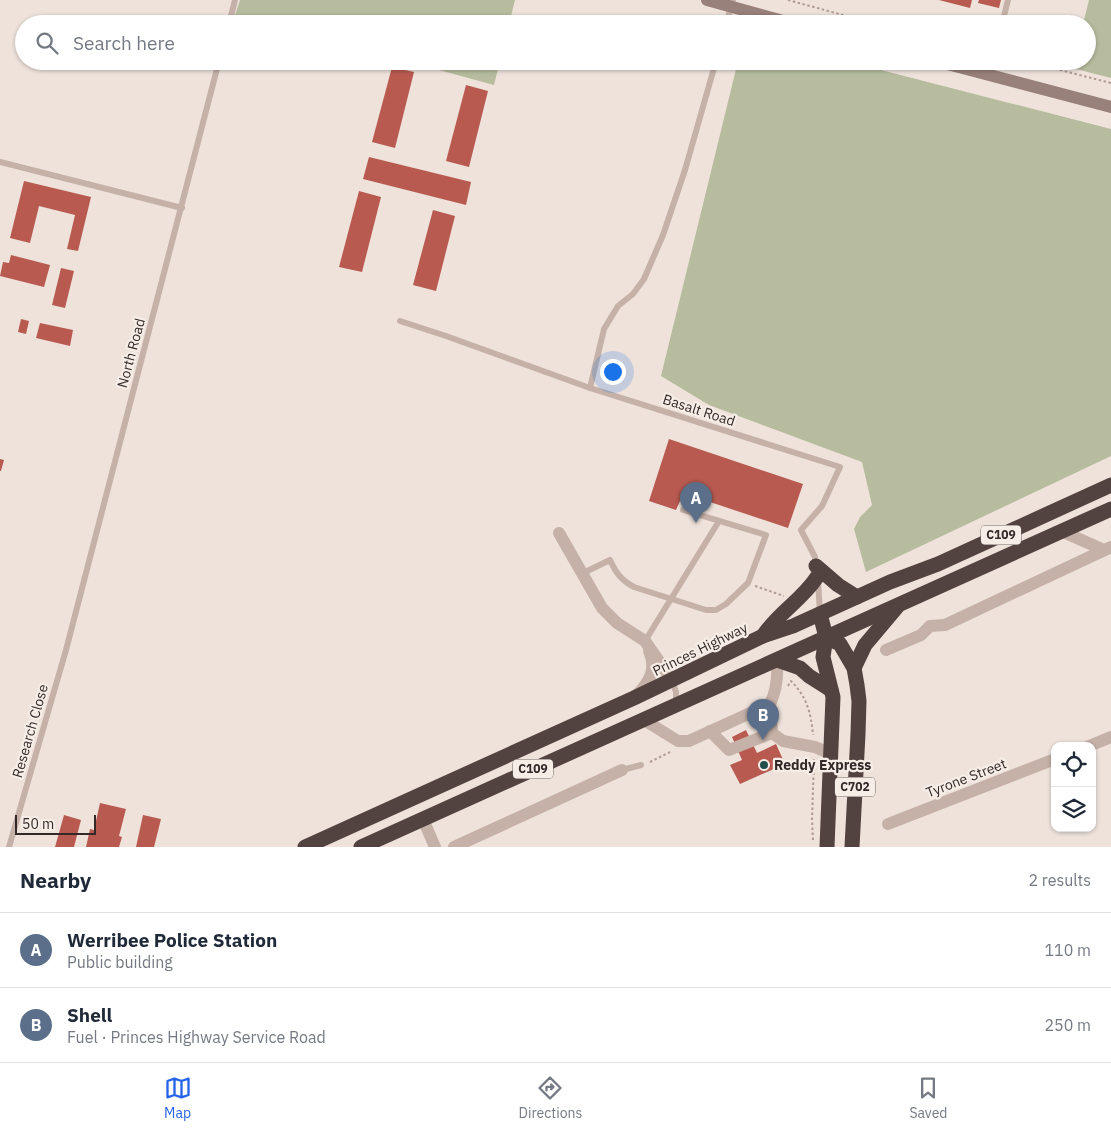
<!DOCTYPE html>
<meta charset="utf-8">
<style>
body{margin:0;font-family:"IBM Plex Sans",sans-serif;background:#f6f6f7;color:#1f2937}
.controls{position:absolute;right:15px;bottom:15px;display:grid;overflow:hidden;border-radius:10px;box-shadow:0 1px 4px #0004}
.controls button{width:45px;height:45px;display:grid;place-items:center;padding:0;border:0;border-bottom:1px solid #e0e1e3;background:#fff;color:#1f2937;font:25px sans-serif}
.scale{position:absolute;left:15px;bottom:12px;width:81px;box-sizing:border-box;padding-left:5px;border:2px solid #332928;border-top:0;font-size:14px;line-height:18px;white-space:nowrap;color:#332928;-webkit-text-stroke:4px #f7ede7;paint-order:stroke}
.you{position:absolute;left:612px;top:371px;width:18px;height:18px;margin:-12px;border:4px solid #fff;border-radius:50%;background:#1a73e8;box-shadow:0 0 0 8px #1a73e833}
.badge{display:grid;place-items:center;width:32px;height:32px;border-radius:50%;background:#2563eb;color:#fff;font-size:16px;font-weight:700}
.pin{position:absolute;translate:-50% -41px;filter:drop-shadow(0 1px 2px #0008)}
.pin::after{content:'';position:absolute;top:26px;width:18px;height:15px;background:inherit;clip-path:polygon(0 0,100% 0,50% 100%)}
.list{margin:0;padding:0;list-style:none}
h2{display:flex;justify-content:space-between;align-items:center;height:65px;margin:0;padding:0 20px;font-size:21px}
h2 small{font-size:16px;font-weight:400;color:#747a83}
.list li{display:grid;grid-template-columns:32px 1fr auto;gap:15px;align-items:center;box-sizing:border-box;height:75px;padding:0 20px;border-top:1px solid #e0e1e3}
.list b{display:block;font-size:19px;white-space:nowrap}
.list p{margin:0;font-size:16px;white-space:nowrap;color:#747a83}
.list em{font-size:16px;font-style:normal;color:#747a83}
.icon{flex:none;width:28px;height:28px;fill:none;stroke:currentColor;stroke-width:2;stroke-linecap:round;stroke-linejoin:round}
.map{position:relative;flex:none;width:1111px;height:847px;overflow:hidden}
.search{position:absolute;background:#fff;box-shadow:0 1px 4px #0004;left:15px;right:15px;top:15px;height:55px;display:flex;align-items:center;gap:12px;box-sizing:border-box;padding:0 18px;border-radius:28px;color:#747a83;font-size:19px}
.sheet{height:215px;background:#fff}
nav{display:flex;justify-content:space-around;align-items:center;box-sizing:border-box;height:70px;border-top:1px solid #e0e1e3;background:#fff;font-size:14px;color:#747a83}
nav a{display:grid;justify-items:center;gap:2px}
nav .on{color:#2563eb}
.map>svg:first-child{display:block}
.green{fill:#b6bc9d}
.building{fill:#b85a50}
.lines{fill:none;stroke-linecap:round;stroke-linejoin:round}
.path{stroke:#b09b93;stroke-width:2;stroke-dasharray:2.5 2.5;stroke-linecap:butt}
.lane{stroke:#c5b1a8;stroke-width:6}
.street{stroke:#c5b1a8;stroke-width:12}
.secondary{stroke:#98817a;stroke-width:12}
.highway{stroke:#534340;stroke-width:15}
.poi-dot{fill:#224f4c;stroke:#f7ede7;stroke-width:2}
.labels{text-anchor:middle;stroke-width:4.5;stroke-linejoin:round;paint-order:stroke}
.shield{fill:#f7ede7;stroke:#6e6461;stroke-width:1}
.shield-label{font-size:12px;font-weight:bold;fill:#332928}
.street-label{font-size:14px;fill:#332928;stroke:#f7ede7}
.poi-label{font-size:14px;font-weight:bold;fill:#332928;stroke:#f7ede7;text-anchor:start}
</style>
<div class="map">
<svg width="1111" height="847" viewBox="0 0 1111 847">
<rect width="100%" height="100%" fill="#eee2db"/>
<g class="green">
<path d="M 240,0 L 515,0 L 509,24 L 269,24 L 235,15 Z"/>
<path d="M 1089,0 L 1111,0 L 1111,78 L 1072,68 L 1073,61 L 1087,61 L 1087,24 L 1083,24 Z"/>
<path d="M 406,61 L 500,61 L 494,85 Z"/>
<path d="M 738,61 L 846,61 L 1111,129 L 1111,456 L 866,572 L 854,529 L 860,517 L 872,505 L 862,462 L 709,405 L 661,376 Z"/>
</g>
<g class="building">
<path d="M 939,0 L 972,0 L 970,8 Z"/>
<path d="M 979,0 L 1001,0 L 999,8 L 978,3 Z"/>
<path d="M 392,67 L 414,72 L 395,148 L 372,142 Z"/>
<path d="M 466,85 L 488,91 L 469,167 L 446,161 Z"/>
<path d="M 369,157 L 471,182 L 466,205 L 363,179 Z"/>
<path d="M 24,181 L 91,197 L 78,251 L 67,249 L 75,215 L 39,206 L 30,243 L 10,238 Z"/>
<path d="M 359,191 L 381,197 L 362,272 L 339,267 Z"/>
<path d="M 433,210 L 455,216 L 436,291 L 413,285 Z"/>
<path d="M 11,255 L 50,265 L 44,287 L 0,276 L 3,262 L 9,263 Z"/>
<path d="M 61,268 L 74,271 L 65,308 L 52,305 Z"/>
<path d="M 21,319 L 29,321 L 26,334 L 18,332 Z"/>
<path d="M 40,323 L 73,330 L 70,346 L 36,338 Z"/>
<path d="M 669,439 L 803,484 L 788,528 L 710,502 L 709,506 L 684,498 L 683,502 L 680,501 L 676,510 L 649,501 Z"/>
<path d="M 0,459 L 4,460 L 1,471 L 0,471 Z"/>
<path d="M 746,730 L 757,753 L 776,744 L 785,764 L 740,784 L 730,765 L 742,760 L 732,737 Z"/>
<path d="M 100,803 L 126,809 L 119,836 L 122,837 L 119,847 L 86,847 L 90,829 L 94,830 Z"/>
<path d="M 64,815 L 81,820 L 74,847 L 55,847 Z"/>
<path d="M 143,815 L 161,819 L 154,847 L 136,847 Z"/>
</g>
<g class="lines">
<g class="path">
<path d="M 788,0 L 876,24"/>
<path d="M 1016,61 L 1028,65 L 1052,68 L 1111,83"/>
<path d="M 755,586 L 784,596"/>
<path d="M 788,686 L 791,681 C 807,697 811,713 813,735"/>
<path d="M 650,762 L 672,751"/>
<path d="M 813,840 L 812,820 L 814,759"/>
</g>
<g class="lane">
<path d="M 229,24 L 235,0"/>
<path d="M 726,24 L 733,0"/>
<path d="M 1002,24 L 1008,0"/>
<path d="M 989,75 L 992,61"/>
<path d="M 0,162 L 182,208"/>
<path d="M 400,321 L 446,336 L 590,388 L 840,467 L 822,506 L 801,530 L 815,557 L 816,567"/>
<path d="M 590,388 L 604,329 L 618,306 L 633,294 L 644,279 L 663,235 L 685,170 L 716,61"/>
<path d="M 581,574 L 610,560 C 616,573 621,580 634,587 L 706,610 L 716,610 L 726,604 L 748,583 L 766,535 L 683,510"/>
<path d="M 818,580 L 820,614"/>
<path d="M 645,641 L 719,521"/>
<path d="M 672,680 L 676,692 L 676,703"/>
<path d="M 622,770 L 641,765"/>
<path d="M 9,847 L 66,650 L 219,61"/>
</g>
<g class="street">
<path d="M 1061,531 L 1104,550"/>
<path d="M 559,533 L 602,608 L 617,623 L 645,641 L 672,680"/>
<path d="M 886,650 L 921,635 L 930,626 L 945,625 L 1111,547"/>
<path d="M 637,695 C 650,681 657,669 649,651"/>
<path d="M 770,704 L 772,733"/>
<path d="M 644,720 L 678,741 L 689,741 L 770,704 C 777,690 778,675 777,660"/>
<path d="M 710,731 L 729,750 L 772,733 L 783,741 L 815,747 L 831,754"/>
<path d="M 1089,746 L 1111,737"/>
<path d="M 423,819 L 435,847"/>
<path d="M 888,824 L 1055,759"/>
<path d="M 454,847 L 622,770"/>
</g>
<g class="secondary">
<path d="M 707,0 L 794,24"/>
<path d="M 936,61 L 1111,107"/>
</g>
<g class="highway">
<path d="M 816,566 L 838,585 L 857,597"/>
<path d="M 820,614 L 826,637 L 823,657 L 833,697 L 827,847"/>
<path d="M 763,636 C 778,613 802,600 817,577"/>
<path d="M 826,637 L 840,644 L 854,668 L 857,685 L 859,701 L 858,734 L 852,847"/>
<path d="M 777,660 L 800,668 L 809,676 L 831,690"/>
<path d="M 854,668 L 865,645 L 897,607"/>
<path d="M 305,847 L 634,698 L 763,636 L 793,626 L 890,582 L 938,564 L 1111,485"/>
<path d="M 361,847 L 1111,509"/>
</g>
</g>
<circle class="poi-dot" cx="764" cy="765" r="5"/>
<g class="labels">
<g class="shield">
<rect x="981" y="525.5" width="40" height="19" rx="4"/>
<rect x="513" y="759.5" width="40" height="19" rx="4"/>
<rect x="835" y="777.5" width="40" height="19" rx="4"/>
</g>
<g class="shield-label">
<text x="1001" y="539">C109</text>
<text x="533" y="773">C109</text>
<text x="855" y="791">C702</text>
</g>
<g class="street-label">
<text transform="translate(131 353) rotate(-75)" y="5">North Road</text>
<text transform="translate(699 410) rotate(18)" y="5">Basalt Road</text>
<text transform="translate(700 649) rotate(-26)" y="5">Princes Highway</text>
<text transform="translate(30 731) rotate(-74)" y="5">Research Close</text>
<text transform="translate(966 778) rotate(-21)" y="5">Tyrone Street</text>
</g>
<g class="poi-label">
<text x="774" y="770">Reddy Express</text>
</g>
</g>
</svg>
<div class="controls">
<button><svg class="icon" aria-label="locate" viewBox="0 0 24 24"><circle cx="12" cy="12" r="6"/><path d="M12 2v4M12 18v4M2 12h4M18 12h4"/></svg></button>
<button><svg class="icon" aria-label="layers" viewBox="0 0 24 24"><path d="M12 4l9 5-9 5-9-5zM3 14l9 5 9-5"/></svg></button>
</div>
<div class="scale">50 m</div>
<div class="you"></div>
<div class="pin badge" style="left:696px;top:523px;background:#5c6f8a">A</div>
<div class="pin badge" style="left:763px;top:740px;background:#5c6f8a">B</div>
<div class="search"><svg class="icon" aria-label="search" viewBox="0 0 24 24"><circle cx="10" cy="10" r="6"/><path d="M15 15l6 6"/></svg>Search here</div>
</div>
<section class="sheet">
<h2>Nearby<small>2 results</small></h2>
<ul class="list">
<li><span class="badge" style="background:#5c6f8a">A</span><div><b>Werribee Police Station</b><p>Public building</p></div><em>110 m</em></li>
<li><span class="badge" style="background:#5c6f8a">B</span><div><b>Shell</b><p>Fuel · Princes Highway Service Road</p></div><em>250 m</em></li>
</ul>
</section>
<nav>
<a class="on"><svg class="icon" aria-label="map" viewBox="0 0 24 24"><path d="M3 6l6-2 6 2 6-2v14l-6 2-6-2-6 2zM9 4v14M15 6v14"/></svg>Map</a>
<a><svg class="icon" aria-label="directions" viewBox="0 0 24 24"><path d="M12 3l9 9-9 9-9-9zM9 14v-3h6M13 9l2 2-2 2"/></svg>Directions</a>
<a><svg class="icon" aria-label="saved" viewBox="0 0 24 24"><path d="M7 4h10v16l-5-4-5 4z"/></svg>Saved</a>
</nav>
